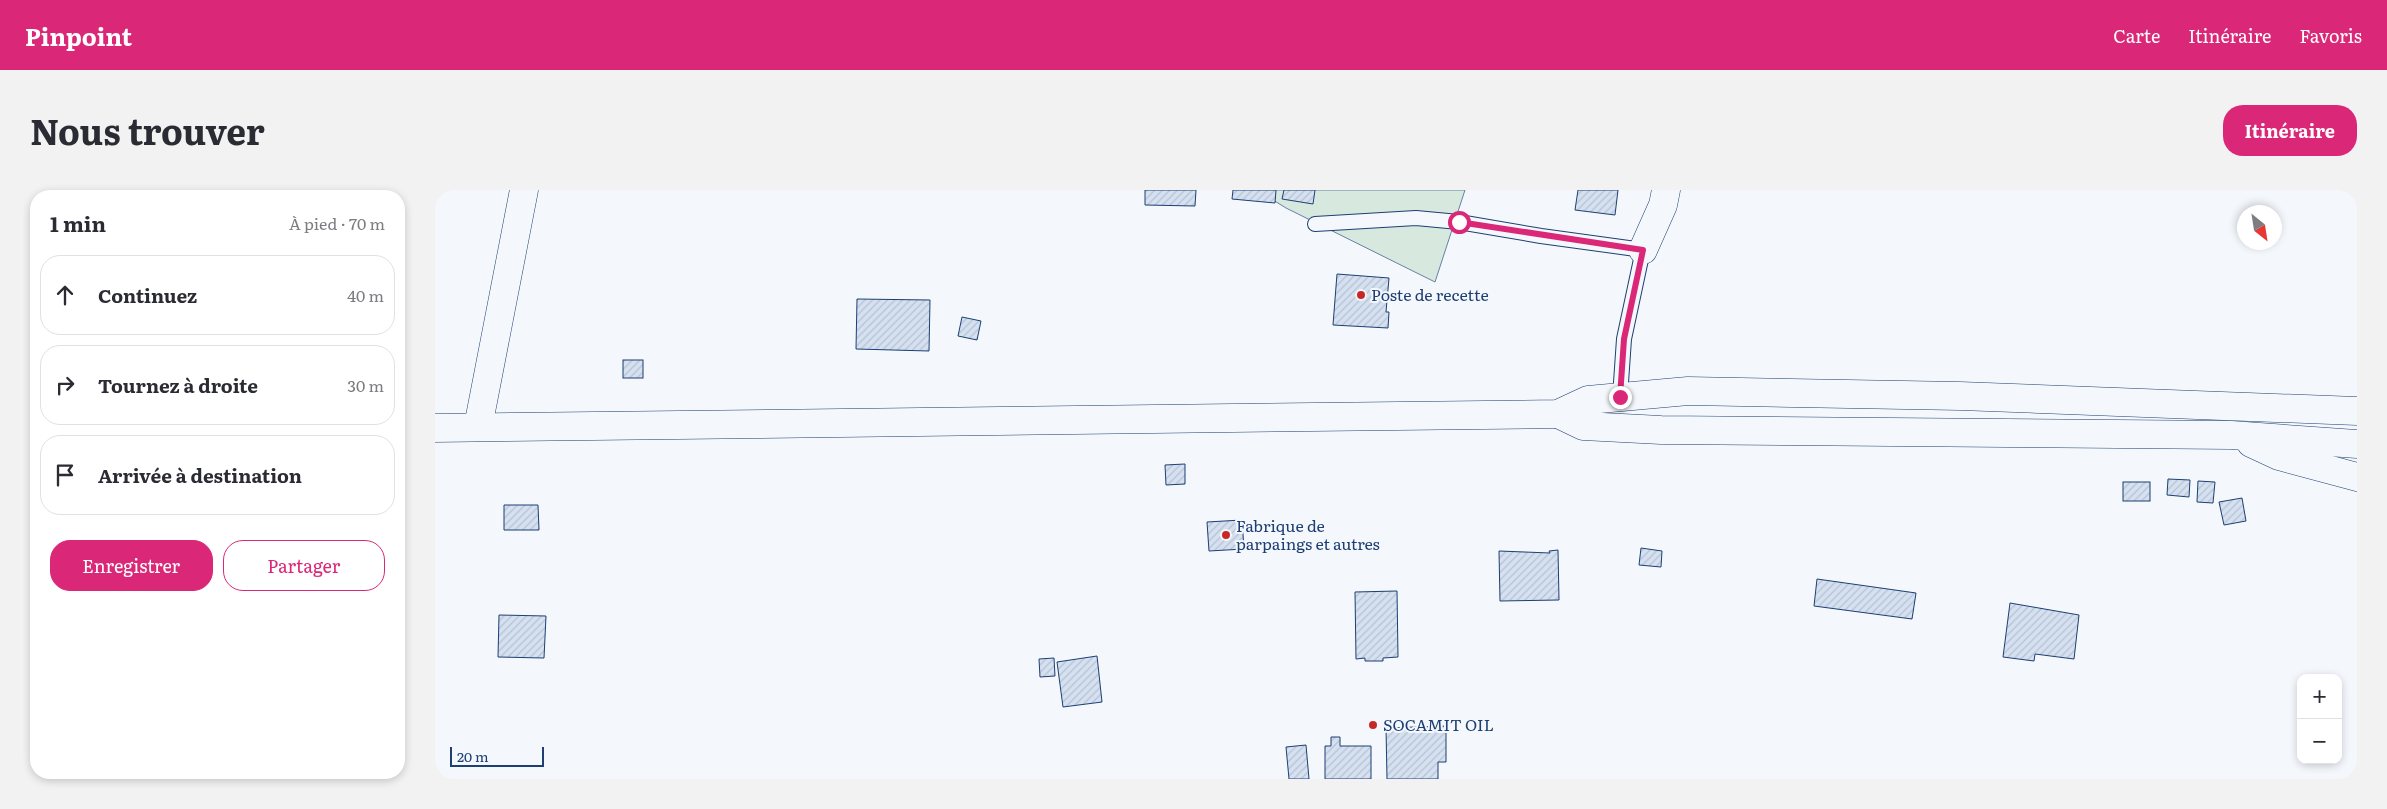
<!DOCTYPE html>
<html lang="fr">
<meta charset="utf-8">
<style>
body{margin:0;font-family:Literata,serif;background:#f2f2f3;color:#2b2b33}
.controls{position:absolute;right:15px;bottom:15px;display:grid;overflow:hidden;border-radius:10px;box-shadow:0 2px 8px #0003}
.controls button{width:45px;height:45px;display:grid;place-items:center;padding:0;border:0;border-bottom:1px solid #e1e1e2;background:#fff;color:#2b2b33;font:25px sans-serif}
.compass{position:absolute;left:1802px;top:15px;width:45px;height:45px;border-radius:50%;background:#fff;box-shadow:0 2px 8px #0003;rotate:150deg}
.scale{position:absolute;left:15px;bottom:12px;width:94px;box-sizing:border-box;padding-left:5px;border:2px solid #1d3f73;border-top:0;font-size:14px;line-height:18px;white-space:nowrap;color:#1d3f73;-webkit-text-stroke:4px #f4f7fb;paint-order:stroke}
.stop{position:absolute;width:15px;height:15px;margin:-11px;border:4px solid #db2777;border-radius:50%;background:#fff}
.stop.end{background:#db2777;border-color:#fff;box-shadow:0 1px 5px #0008}
.list{margin:0;padding:0;list-style:none}
h2{display:flex;justify-content:space-between;align-items:center;height:65px;margin:0;padding:0 20px;font-size:21px}
h2 small{font-size:16px;font-weight:400;color:#7c7c81}
.list li{display:grid;grid-template-columns:32px 1fr auto;gap:15px;align-items:center;box-sizing:border-box;height:80px;margin:0 10px 10px;padding:0 10px;border:1px solid #e1e1e2;border-radius:20px}
.list b{display:block;font-size:19px;white-space:nowrap}
.list em{font-size:16px;font-style:normal;color:#7c7c81}
.actions{display:flex;gap:10px;padding:15px 20px}
.actions a{flex:1;padding:11px 0;border:1px solid #db2777;border-radius:20px;text-align:center;font-size:18px;color:#db2777}
.actions .main{background:#db2777;color:#fff}
.icon{flex:none;width:28px;height:28px;fill:none;stroke:currentColor;stroke-width:2;stroke-linecap:round;stroke-linejoin:round}
.map{position:relative;flex:none;width:1922px;height:589px;overflow:hidden;border-radius:20px}
header{display:flex;align-items:center;gap:30px;box-sizing:border-box;height:70px;padding:0 25px;background:#db2777;color:#fff}
header strong{font-size:24px}
nav{display:flex;gap:28px;margin-inline-start:auto;font-size:18px}
.intro{display:flex;align-items:center;justify-content:space-between;box-sizing:border-box;height:120px;padding:0 30px}
h1{margin:0;font-size:35px}
.button{padding:12px 22px;border-radius:20px;background:#db2777;color:#fff;font-size:18px;font-weight:700}
main{display:flex;gap:30px;padding:0 30px}
aside{flex:1;background:#fff;border-radius:20px;box-shadow:0 2px 8px #0003}
.map>svg:first-child{display:block}
.grass{fill:#d7e8df;stroke:#687fa3}
.building{fill:url(#building-hatch);stroke:#1d3f73}
.lines{fill:none;stroke-linecap:round;stroke-linejoin:round}
.service-casing{stroke:#1d3f73;stroke-width:16}
.minor-casing{stroke:#1d3f73;stroke-width:29}
.trunk-casing{stroke:#1d3f73;stroke-width:29}
.service{stroke:#f4f7fb;stroke-width:14}
.minor{stroke:#f4f7fb;stroke-width:28}
.trunk{stroke:#f4f7fb;stroke-width:28}
.route{stroke:#db2777;stroke-width:6}
.poi-dot{fill:#c62828;stroke:#f4f7fb;stroke-width:2}
.labels{text-anchor:middle;stroke-width:4;stroke-linejoin:round;paint-order:stroke}
.poi-label{font-size:16px;fill:#1d3f73;stroke:#f4f7fb;text-anchor:start}
</style>
<header>
<strong>Pinpoint</strong>
<nav><a>Carte</a><a>Itinéraire</a><a>Favoris</a></nav>
</header>
<div class="intro"><h1>Nous trouver</h1><a class="button">Itinéraire</a></div>
<main>
<aside>
<h2>1 min<small>À pied · 70 m</small></h2>
<ul class="list">
<li><svg class="icon" aria-label="ahead" viewBox="0 0 24 24"><path d="M12 20V5M6 11l6-6 6 6"/></svg><div><b>Continuez</b></div><em>40 m</em></li>
<li><svg class="icon" aria-label="right" viewBox="0 0 24 24"><path d="M7 20v-9h11M14 6l5 5-5 5"/></svg><div><b>Tournez à droite</b></div><em>30 m</em></li>
<li><svg class="icon" aria-label="arrive" viewBox="0 0 24 24"><path d="M6 21V4h12l-3 4 3 4H6"/></svg><div><b>Arrivée à destination</b></div></li>
</ul>
<div class="actions"><a class="main">Enregistrer</a><a>Partager</a></div>
</aside>
<div class="map">
<svg width="1922" height="589" viewBox="0 0 1922 589">
<defs>
<pattern id="building-hatch" width="6" height="6" patternUnits="userSpaceOnUse" patternTransform="scale(1.25)"><rect width="6" height="6" fill="#d5e0f0"/><path d="M-1 1l2-2M0 6l6-6M5 7l2-2" fill="none" stroke="#b6c1d1"/></pattern>
</defs>
<rect width="100%" height="100%" fill="#f4f7fb"/>
<path class="grass" d="M 822,0 L 1030,0 L 1000,92 L 851,18 Z"/>
<g class="building">
<path d="M 710,0 L 761,0 L 760,16 L 710,15 Z"/>
<path d="M 798,0 L 841,0 L 840,13 L 797,9 Z"/>
<path d="M 849,0 L 880,0 L 878,14 L 847,9 Z"/>
<path d="M 1143,0 L 1183,0 L 1180,25 L 1140,20 Z"/>
<path d="M 902,84 L 954,88 L 951,122 L 954,122 L 953,138 L 898,135 Z"/>
<path d="M 422,109 L 495,110 L 494,161 L 421,159 Z"/>
<path d="M 527,127 L 546,131 L 542,150 L 523,146 Z"/>
<rect x="188" y="170" width="20" height="18"/>
<path d="M 750,274 L 750,294 L 731,295 L 730,275 Z"/>
<path d="M 1733,289 L 1755,290 L 1754,307 L 1732,305 Z"/>
<path d="M 1763,291 L 1780,292 L 1778,313 L 1762,312 Z"/>
<rect x="1688" y="292" width="27" height="19"/>
<path d="M 1807,308 L 1811,331 L 1789,335 L 1784,312 Z"/>
<path d="M 69,315 L 103,315 L 104,340 L 69,340 Z"/>
<path d="M 807,330 L 809,359 L 774,361 L 772,332 Z"/>
<path d="M 1206,358 L 1227,361 L 1226,377 L 1204,375 Z"/>
<path d="M 1123,360 L 1124,410 L 1065,411 L 1064,361 L 1115,363 L 1114,361 Z"/>
<path d="M 1382,389 L 1481,403 L 1477,429 L 1379,416 Z"/>
<path d="M 962,401 L 963,467 L 948,468 L 948,471 L 930,471 L 930,468 L 921,469 L 920,402 Z"/>
<path d="M 1575,413 L 1644,425 L 1639,469 L 1600,464 L 1599,471 L 1568,467 Z"/>
<path d="M 64,425 L 111,426 L 109,468 L 63,467 Z"/>
<path d="M 662,466 L 667,512 L 628,517 L 622,472 Z"/>
<path d="M 619,468 L 620,486 L 605,487 L 604,469 Z"/>
<path d="M 1011,536 L 1011,572 L 1003,572 L 1003,589 L 952,589 L 951,538 Z"/>
<path d="M 896,547 L 905,547 L 905,556 L 936,556 L 936,589 L 890,589 L 890,556 L 896,556 Z"/>
<path d="M 871,555 L 874,589 L 854,589 L 851,557 Z"/>
</g>
<g class="lines">
<defs>
<path id="service" d="M 880,34 L 981,28 L 1024,32 L 1106,46 L 1208,60 L 1189,149 L 1185,207"/>
<g id="minor">
<path d="M 1208,60 L 1228,15 L 1231,0"/>
<path d="M 43,237 L 89,0"/>
</g>
<g id="trunk">
<path d="M 1123,224 L 1148,236 L 1226,240 L 1796,245 L 1922,254"/>
<path d="M 0,238 L 1123,224 L 1153,210 L 1253,201 L 1525,206 L 1922,221"/>
<path d="M 1816,253 L 1844,266 L 1922,287"/>
</g>
</defs>
<use href="#service" class="service-casing"/>
<use href="#minor" class="minor-casing"/>
<use href="#trunk" class="trunk-casing"/>
<use href="#service" class="service"/>
<use href="#minor" class="minor"/>
<use href="#trunk" class="trunk"/>
</g>
<g class="lines">
<path class="route" d="M 1024,32 L 1208,60 L 1189,149 L 1185,207"/>
</g>
<g class="poi-dot">
<circle cx="926" cy="105" r="5"/>
<circle cx="791" cy="345" r="5"/>
<circle cx="938" cy="535" r="5"/>
</g>
<g class="labels">
<g class="poi-label">
<text x="936" y="111">Poste de recette</text>
<text x="801" y="342">Fabrique de<tspan x="801" dy="18">parpaings et autres</tspan></text>
<text x="948" y="541">SOCAMIT OIL</text>
</g>
</g>
</svg>
<div class="controls">
<button>+</button>
<button>−</button>
</div>
<svg class="compass" viewBox="-18 -18 36 36"><path d="M0-13l5 13h-10z" fill="#e53935"/><path d="M0 13l5-13h-10z" fill="#7c7c81"/></svg>
<div class="scale">20 m</div>
<div class="stop" style="left:1024px;top:32px"></div>
<div class="stop end" style="left:1185px;top:207px"></div>
</div>
</main>
